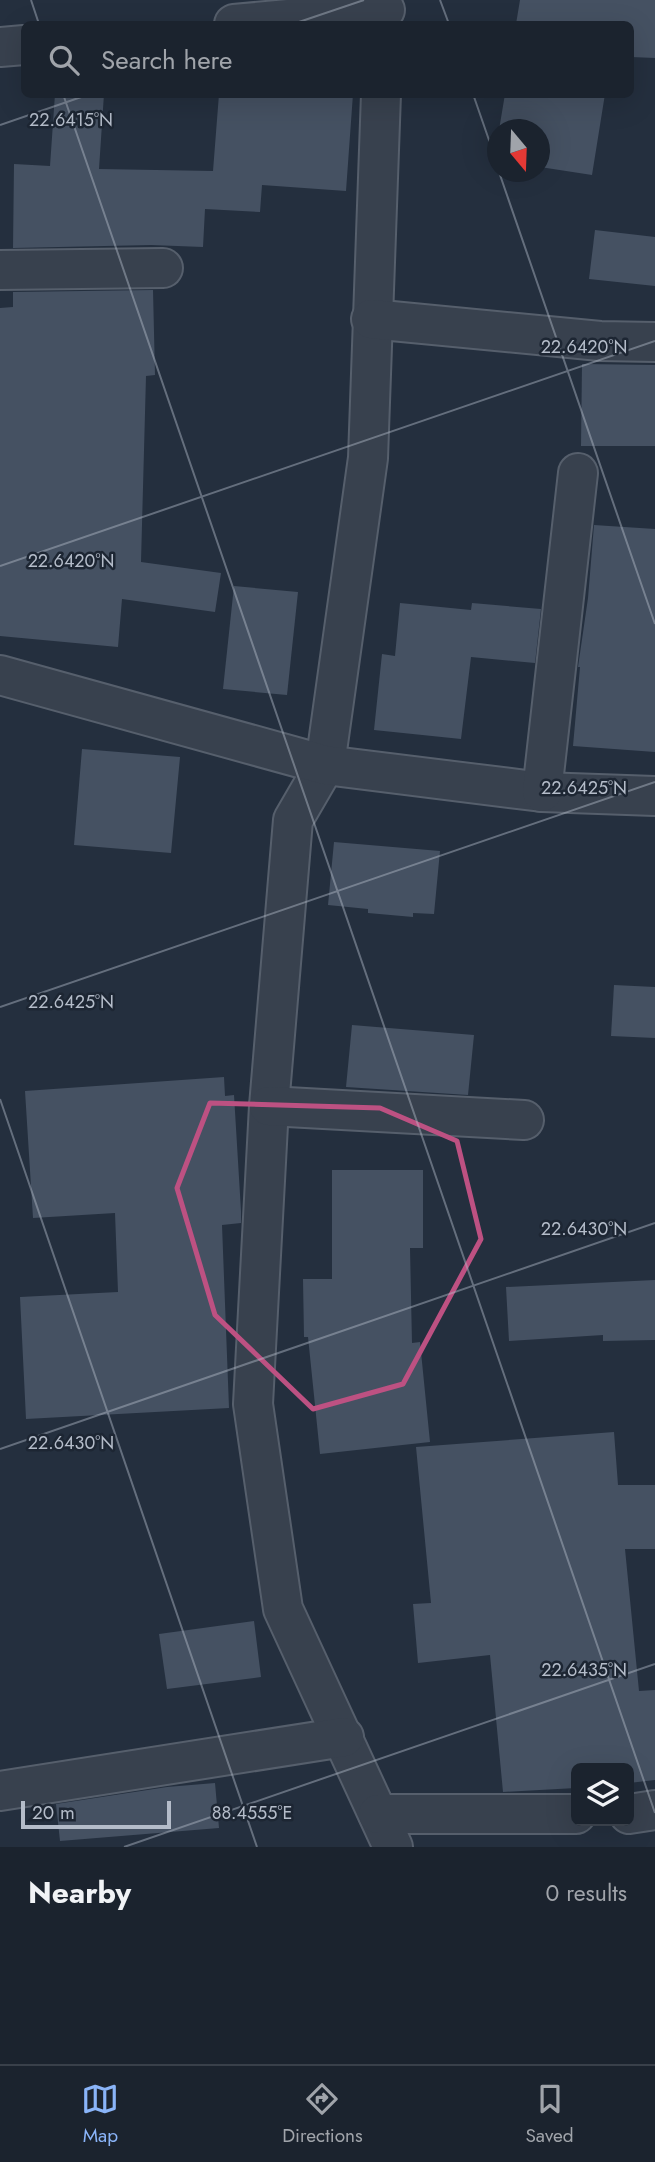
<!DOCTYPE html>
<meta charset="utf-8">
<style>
body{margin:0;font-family:Jost,sans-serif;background:#242b36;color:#f1f3f6}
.controls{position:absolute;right:21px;bottom:21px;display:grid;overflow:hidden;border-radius:10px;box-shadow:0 7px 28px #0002}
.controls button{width:63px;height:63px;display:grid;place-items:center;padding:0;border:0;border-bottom:2px solid #39404a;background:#1b232e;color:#f1f3f6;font:35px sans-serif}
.compass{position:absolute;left:487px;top:119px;width:63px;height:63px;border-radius:50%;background:#1b232e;box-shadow:0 7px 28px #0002;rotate:161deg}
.scale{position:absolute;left:21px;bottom:18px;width:150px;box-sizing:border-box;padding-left:7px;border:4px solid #b4bcc9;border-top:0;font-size:19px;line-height:24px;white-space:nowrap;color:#b4bcc9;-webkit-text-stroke:5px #1d2633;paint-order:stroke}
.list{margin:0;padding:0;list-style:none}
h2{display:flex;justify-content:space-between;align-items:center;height:91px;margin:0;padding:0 28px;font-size:30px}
h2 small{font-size:23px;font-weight:400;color:#a0a4aa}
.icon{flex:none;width:38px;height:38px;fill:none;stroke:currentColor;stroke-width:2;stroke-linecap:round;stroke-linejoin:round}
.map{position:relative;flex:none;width:655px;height:1847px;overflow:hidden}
.search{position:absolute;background:#1b232e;box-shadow:0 7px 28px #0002;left:21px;right:21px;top:21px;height:77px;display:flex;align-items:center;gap:18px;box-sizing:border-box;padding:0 24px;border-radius:10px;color:#a0a4aa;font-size:26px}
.sheet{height:217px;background:#1b232e}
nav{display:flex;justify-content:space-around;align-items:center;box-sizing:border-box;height:98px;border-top:2px solid #39404a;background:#1b232e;font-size:19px;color:#a0a4aa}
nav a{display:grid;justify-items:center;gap:4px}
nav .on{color:#8ab4f8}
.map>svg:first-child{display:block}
.building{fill:#455162}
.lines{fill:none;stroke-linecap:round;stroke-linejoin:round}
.minor-casing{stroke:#565f6c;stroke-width:42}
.minor{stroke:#38414e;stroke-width:38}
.marked{fill:none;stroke:#bd5182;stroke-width:5;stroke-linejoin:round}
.ticks{fill:none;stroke:#b4bcc9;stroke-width:2;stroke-opacity:0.45}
.ticks-label{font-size:18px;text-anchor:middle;fill:#b4bcc9;stroke:#1d2633;stroke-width:5;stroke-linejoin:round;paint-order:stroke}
</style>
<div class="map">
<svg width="655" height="1847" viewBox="0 0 655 1847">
<rect width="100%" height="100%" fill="#242f3e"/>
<g class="building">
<path d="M 520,0 L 655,0 L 655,58 L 631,57 L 631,24 L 516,24 Z"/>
<path d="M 55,94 L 104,94 L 99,169 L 213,171 L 219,94 L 353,94 L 346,191 L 262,185 L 260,212 L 205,209 L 203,247 L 151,245 L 13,248 L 14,164 L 50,166 Z"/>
<path d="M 505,94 L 605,94 L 592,175 L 540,167 L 540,130 L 499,130 Z"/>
<path d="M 595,230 L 655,237 L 655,286 L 589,279 Z"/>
<path d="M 153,290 L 155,375 L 146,376 L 141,562 L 221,573 L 215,612 L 122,599 L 118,647 L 0,636 L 0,308 L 13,307 L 13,292 Z"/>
<path d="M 582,364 L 655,365 L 655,446 L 581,446 Z"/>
<path d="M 594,525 L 655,529 L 655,752 L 573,746 L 580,667 L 578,667 L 588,598 Z"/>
<path d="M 234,586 L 298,592 L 287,695 L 223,689 Z"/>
<path d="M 400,603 L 471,610 L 472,603 L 541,609 L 535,663 L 471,657 L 461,739 L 374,730 L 382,654 L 395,656 Z"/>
<path d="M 82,749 L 180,757 L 171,853 L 74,845 Z"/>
<path d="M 334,842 L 440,851 L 434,914 L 413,913 L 413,917 L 368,913 L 368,909 L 328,905 Z"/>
<path d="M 614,985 L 655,987 L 655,1038 L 611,1036 Z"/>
<path d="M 352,1025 L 474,1035 L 468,1095 L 346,1087 Z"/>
<path d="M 224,1077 L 225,1096 L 234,1095 L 241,1211 L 241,1223 L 222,1225 L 229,1408 L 26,1419 L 20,1297 L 118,1292 L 115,1213 L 33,1218 L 25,1091 Z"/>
<path d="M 332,1170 L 423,1170 L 423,1248 L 410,1248 L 412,1343 L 420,1342 L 430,1442 L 320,1454 L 308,1337 L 304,1337 L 303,1279 L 332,1279 Z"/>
<path d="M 655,1280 L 655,1340 L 603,1341 L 603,1335 L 509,1341 L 506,1287 Z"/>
<path d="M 614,1432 L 618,1485 L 655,1485 L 655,1549 L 625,1549 L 639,1691 L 655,1690 L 655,1780 L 629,1783 L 629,1768 L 576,1768 L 576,1788 L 503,1792 L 490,1655 L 418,1663 L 413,1604 L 431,1603 L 416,1447 Z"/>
<path d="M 254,1621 L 261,1677 L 167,1689 L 159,1634 Z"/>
<path d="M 215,1783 L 219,1828 L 60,1841 L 56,1804 L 167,1787 Z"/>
</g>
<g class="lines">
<defs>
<g id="minor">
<path d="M 234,24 L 385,10"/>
<path d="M 0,47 L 24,45"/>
<path d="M 381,94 L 368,458 L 325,765 L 293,820 L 269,1106 L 253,1404 L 283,1609 L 393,1847"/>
<path d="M 0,270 L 163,268"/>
<path d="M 371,319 L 600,341 L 655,342"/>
<path d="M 0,675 L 325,765 L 542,792 L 655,796"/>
<path d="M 542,792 L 578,473"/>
<path d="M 269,1106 L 524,1120"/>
<path d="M 0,1791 L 344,1737"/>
<path d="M 378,1814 L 576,1814"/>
<path d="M 629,1814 L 655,1810"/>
</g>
</defs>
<use href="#minor" class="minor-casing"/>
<use href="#minor" class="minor"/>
</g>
<path class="marked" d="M 210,1103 L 380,1108 L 457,1141 L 481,1239 L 403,1384 L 313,1409 L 215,1315 L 177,1188 Z"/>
<path class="ticks" d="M 31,0 L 39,24M 440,0 L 449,24M 293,24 L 364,0M 63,94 L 655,1813M 473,94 L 498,166M 0,125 L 90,94M 499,172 L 655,624M 0,566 L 655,341M 0,1007 L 655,782M 0,1099 L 257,1847M 0,1449 L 655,1223M 124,1847 L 655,1664"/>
<g class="ticks-label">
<text x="71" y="126">22.6415°N</text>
<text x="584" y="353">22.6420°N</text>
<text x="71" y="567">22.6420°N</text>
<text x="584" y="794">22.6425°N</text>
<text x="71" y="1008">22.6425°N</text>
<text x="584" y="1235">22.6430°N</text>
<text x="71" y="1449">22.6430°N</text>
<text x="584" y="1676">22.6435°N</text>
<text x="252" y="1819">88.4555°E</text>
</g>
</svg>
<div class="controls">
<button><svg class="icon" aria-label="layers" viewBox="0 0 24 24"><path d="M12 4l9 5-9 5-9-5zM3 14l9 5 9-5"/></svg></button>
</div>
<svg class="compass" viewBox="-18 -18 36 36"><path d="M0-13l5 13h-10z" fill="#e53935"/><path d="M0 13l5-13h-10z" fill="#a0a4aa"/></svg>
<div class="scale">20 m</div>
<div class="search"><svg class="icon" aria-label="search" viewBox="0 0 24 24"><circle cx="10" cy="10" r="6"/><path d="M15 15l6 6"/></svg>Search here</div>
</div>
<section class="sheet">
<h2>Nearby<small>0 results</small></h2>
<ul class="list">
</ul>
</section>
<nav>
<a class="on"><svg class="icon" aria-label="map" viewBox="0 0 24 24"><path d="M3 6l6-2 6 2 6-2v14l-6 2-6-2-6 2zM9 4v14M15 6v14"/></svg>Map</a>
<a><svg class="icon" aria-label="directions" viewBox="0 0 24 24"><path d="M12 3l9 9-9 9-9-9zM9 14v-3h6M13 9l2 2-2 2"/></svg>Directions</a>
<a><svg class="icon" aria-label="saved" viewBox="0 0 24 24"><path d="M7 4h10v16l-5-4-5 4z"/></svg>Saved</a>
</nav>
